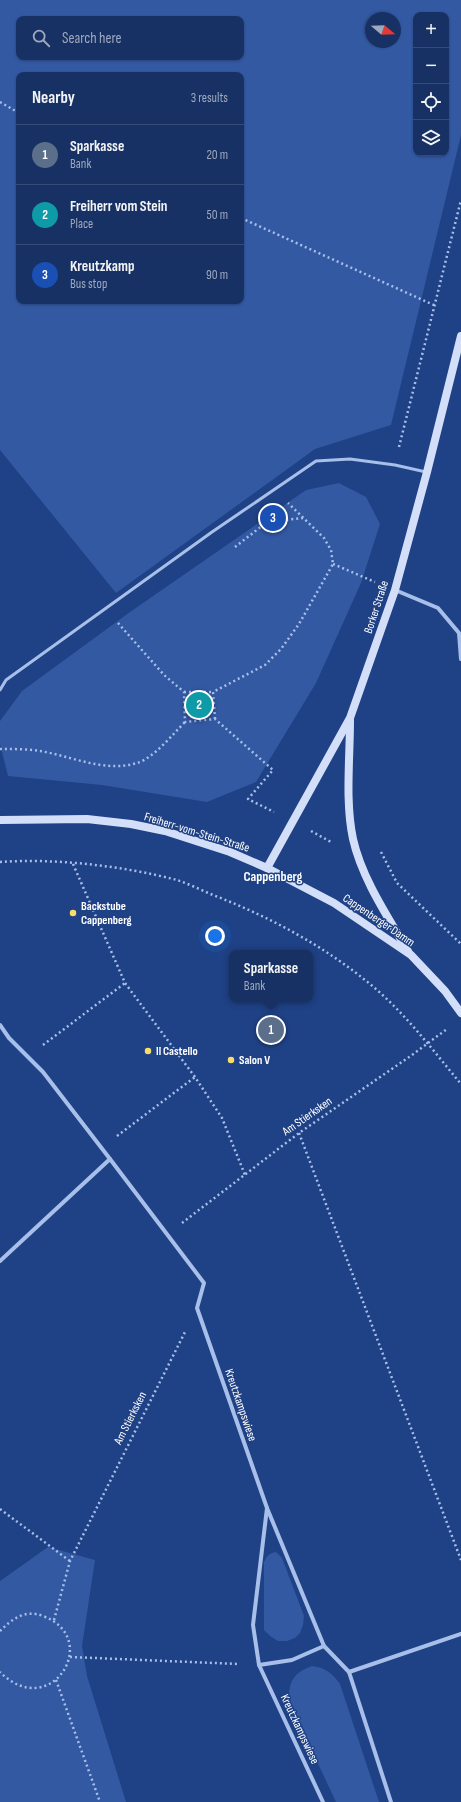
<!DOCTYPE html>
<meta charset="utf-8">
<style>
body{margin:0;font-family:"Sofia Sans Condensed",sans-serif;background:#243d6d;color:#f1f3f6}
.controls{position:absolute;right:12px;top:12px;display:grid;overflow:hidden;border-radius:8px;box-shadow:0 1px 3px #0004}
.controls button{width:36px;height:36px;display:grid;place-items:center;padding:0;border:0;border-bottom:1px solid #364c78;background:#173164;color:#f1f3f6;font:20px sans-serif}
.compass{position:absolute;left:365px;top:12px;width:36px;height:36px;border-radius:50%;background:#173164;box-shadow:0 1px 3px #0004;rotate:109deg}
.you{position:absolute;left:215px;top:936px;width:14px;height:14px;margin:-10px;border:3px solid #fff;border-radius:50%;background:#1a73e8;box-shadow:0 0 0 6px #1a73e833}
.badge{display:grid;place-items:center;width:26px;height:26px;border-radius:50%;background:#8c9099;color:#fff;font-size:13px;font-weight:700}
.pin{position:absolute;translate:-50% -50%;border:2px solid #fff;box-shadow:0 1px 4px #0006}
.popup{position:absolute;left:229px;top:950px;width:84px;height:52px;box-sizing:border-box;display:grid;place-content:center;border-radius:8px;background:#173164;filter:drop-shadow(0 1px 3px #0005);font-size:13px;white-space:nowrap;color:#9ea9bf}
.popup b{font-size:15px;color:#f1f3f6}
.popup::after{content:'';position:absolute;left:50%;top:100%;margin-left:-8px;border:8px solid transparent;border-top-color:#173164}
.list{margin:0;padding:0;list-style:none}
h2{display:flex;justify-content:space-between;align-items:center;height:52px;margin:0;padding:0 16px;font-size:17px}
h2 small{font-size:13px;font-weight:400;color:#9ea9bf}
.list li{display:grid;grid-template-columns:26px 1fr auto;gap:12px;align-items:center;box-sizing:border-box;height:60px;padding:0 16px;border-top:1px solid #364c78}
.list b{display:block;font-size:15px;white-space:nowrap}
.list p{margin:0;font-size:13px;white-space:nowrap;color:#9ea9bf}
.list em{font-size:13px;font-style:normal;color:#9ea9bf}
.icon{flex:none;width:22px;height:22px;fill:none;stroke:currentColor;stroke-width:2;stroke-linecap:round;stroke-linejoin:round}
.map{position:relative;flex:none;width:461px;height:1802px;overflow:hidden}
.search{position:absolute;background:#173164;box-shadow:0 1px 3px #0004;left:16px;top:16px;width:228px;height:44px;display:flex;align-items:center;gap:10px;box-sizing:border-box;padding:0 14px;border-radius:8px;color:#9ea9bf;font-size:15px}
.panel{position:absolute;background:#173164;box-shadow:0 1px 3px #0004;left:16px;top:72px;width:228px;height:232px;border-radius:8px}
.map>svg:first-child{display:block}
.green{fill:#3359a3;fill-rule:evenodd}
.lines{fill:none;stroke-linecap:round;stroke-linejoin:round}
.path{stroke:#a8bfea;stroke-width:2.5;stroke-dasharray:2 3;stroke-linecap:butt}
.lane{stroke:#a8bfea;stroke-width:3}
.street{stroke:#a8bfea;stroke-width:4}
.secondary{stroke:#d3dff8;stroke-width:8}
.poi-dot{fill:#f8de68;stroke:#1f4185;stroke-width:1.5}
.labels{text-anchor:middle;stroke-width:3;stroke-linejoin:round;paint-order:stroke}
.street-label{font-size:12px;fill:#fff;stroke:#1f4185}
.poi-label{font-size:12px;font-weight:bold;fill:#fff;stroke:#1f4185;text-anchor:start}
.quarter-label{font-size:14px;font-weight:bold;fill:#fff;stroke:#1f4185}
</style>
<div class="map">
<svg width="461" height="1802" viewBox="0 0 461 1802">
<rect width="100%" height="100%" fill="#1f4185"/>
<g class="green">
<path d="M 0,0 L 461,0 L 461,135 L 391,425 L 315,449 L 116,593 L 0,450 ZM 416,15 L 446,15 L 446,153 L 416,153 ZM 371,18 L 395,18 L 395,42 L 371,42 ZM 19,19 L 241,19 L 241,57 L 19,57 ZM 19,75 L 241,75 L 241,301 L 19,301 Z"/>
<path d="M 339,483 L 366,497 L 380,524 L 361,583 L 316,683 L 256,782 L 207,802 L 102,785 L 8,776 L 0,744 L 0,721 L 22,691 L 130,612 L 306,490 Z"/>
<path d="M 48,1547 L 95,1560 L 82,1646 L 87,1676 L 126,1802 L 0,1802 L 0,1581 Z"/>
<path d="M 276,1552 L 282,1558 L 304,1616 L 303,1625 L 300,1633 L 295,1638 L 287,1641 L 278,1641 L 270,1636 L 264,1630 L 264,1562 C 267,1556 269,1553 276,1552 Z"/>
<path d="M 312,1666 C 326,1668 332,1673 340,1684 L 379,1802 L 336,1802 L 289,1702 C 288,1682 293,1673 312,1666 Z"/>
</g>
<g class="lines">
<g class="path">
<path d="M 0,102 L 19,113"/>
<path d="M 241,218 L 436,306"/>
<path d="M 399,447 L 461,200"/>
<path d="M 235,547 L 267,522 L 303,518"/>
<path d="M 333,564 L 375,582"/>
<path d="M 118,623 L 164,675 L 184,692 L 185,722 L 215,719 L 273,770 L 248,799 L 274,812"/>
<path d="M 184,692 L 213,692"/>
<path d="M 215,719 L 213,692 L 265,665 L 281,649 L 299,624 L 333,564 L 331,550 L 324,538 L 288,503"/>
<path d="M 0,749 C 13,749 27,749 40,751 C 71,756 105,773 137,763 C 154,758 173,734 185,722"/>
<path d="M 311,831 L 331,842"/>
<path d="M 381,852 L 397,883 L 461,944"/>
<path d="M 0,862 C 55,858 123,866 177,880 C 189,884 201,890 213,895 C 267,916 319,943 365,980 C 402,1009 431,1048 461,1084"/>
<path d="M 73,864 L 125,983 L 195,1077 L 222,1118 L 245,1175"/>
<path d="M 43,1045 L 125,983"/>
<path d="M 299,1133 L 461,1560"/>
<path d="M 117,1136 L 195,1077"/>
<path d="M 182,1223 L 299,1133 L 412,1055 L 447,1029"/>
<path d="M 0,1509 L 70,1561"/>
<path d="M 54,1620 L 70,1561 L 185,1332"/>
<path d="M 0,1631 C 12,1619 25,1609 43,1616 C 103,1638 51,1723 0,1672"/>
<path d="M 70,1657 L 239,1664"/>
<path d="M 56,1680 L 100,1802"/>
</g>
<path class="lane" d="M 0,690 L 6,680 L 212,532 L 316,461 L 350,459 L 395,465 L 426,472"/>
<g class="street">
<path d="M 395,590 L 438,608 L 459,633 L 461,659"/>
<path d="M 0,1025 L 9,1038 L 43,1072 L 110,1159"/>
<path d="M 0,1261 L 110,1159 L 204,1283 L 197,1308 L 267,1508 L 253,1625 L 259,1665 L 323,1802"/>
<path d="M 267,1508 L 324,1646 L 349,1672"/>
<path d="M 259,1665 L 292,1660 L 324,1646"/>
<path d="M 391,1802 L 349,1672 L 461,1634"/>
</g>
<g class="secondary">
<path d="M 350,720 C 350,759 345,801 353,839 C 362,879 388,917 409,953"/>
<path d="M 0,820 L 87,819 L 131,824 L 165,831 L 230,852 L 267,868 L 334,903 L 411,955 L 445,991 L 461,1013"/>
<path d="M 267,868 L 350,718 L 395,590 L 427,472 L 461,336"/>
</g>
</g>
<g class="poi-dot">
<circle cx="73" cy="913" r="4"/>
<circle cx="148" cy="1051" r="4"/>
<circle cx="231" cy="1060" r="4"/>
</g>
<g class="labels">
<g class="street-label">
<text transform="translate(376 607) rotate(-72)" y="4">Borker Straße</text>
<text transform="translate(197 832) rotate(17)" y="4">Freiherr-vom-Stein-Straße</text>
<text transform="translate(379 920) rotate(34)" y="4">Cappenberger Damm</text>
<text transform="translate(307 1116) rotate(-35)" y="4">Am Stierksken</text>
<text transform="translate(241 1405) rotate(71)" y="4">Kreutzkampswiese</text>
<text transform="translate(130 1418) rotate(-63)" y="4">Am Stierksken</text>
<text transform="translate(300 1729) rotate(65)" y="4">Kreutzkampswiese</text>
</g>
<g class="poi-label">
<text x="81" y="910">Backstube<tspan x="81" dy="14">Cappenberg</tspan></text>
<text x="156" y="1055">Il Castello</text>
<text x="239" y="1064">Salon V</text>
</g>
<g class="quarter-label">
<text x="273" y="881">Cappenberg</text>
</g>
</g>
</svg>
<div class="controls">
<button>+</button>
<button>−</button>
<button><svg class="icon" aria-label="locate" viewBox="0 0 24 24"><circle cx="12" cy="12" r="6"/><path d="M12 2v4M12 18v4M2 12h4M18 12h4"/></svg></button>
<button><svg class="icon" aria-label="layers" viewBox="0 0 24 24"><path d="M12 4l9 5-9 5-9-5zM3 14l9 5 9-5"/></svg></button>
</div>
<svg class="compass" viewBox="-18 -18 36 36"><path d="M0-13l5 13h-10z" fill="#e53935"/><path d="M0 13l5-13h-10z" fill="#9ea9bf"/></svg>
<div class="you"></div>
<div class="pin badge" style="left:271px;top:1030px;background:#5c6f8a">1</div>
<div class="popup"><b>Sparkasse</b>Bank</div>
<div class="pin badge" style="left:199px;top:705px;background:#0f9aa8">2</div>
<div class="pin badge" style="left:273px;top:518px;background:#1a4fb4">3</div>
<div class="search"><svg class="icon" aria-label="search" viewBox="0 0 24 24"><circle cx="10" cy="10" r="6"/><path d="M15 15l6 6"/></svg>Search here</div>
<section class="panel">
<h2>Nearby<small>3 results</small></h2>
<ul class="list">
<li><span class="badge" style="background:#5c6f8a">1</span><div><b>Sparkasse</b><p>Bank</p></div><em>20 m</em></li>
<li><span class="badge" style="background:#0f9aa8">2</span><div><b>Freiherr vom Stein</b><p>Place</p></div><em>50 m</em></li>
<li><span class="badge" style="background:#1a4fb4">3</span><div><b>Kreutzkamp</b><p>Bus stop</p></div><em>90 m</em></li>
</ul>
</section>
</div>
